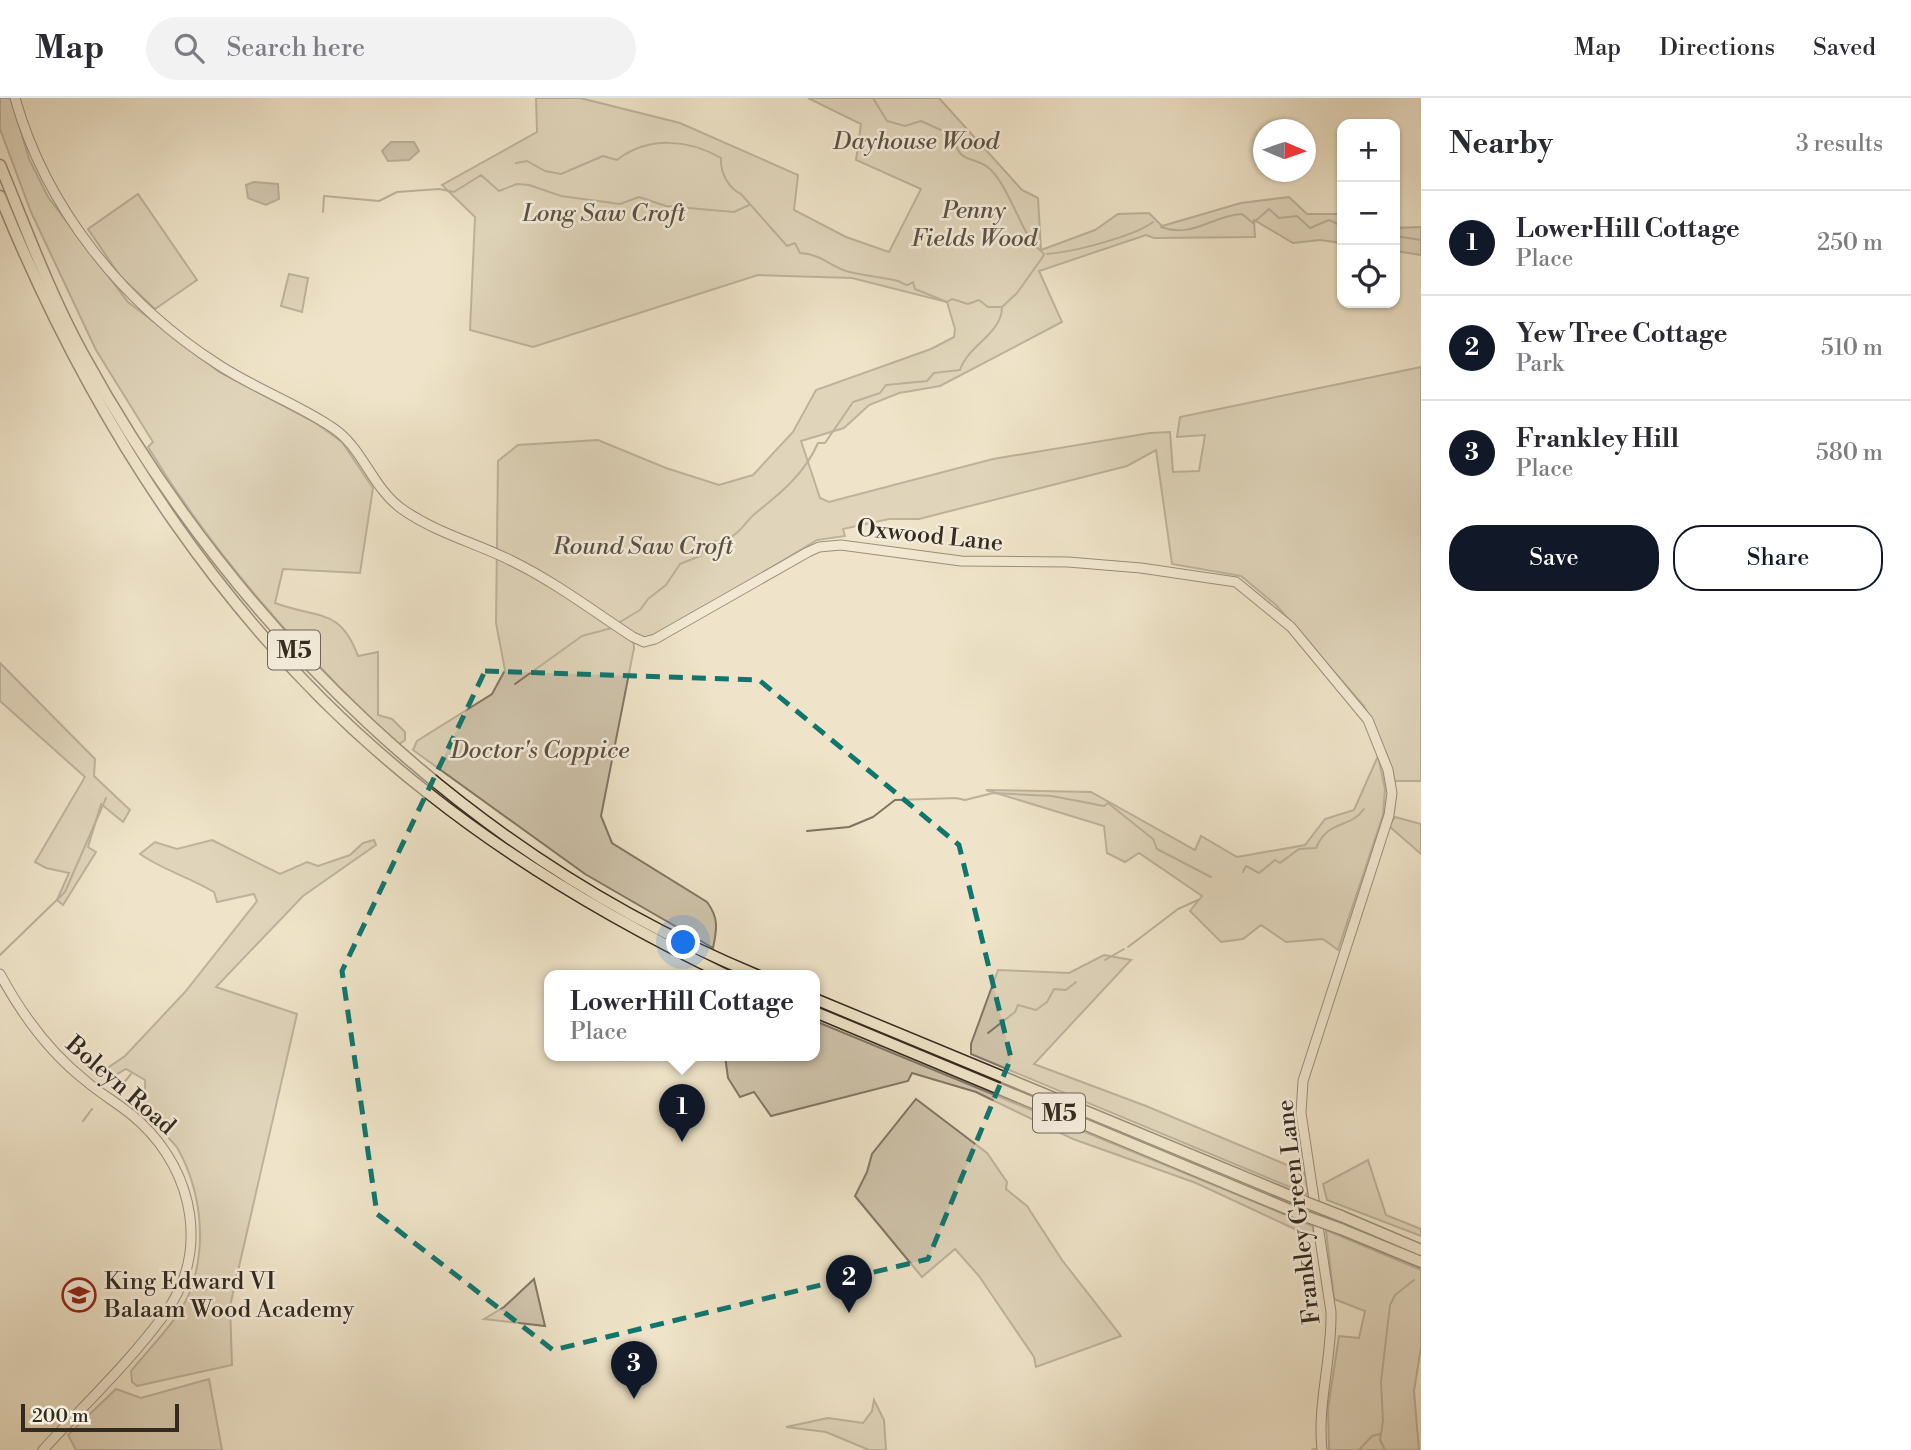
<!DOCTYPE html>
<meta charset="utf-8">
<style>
body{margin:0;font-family:"Libre Bodoni",serif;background:#f2f2f3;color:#2b2b33}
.controls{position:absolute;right:21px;top:21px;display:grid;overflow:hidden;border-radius:14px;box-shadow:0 2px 5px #0004}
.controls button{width:63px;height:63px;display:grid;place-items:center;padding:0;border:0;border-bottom:2px solid #e1e1e2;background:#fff;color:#2b2b33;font:35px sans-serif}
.compass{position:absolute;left:1253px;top:21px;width:63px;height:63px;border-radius:50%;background:#fff;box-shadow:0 2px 5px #0004;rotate:92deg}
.scale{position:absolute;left:21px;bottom:18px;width:158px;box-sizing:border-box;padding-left:7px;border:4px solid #332a20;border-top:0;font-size:19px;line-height:24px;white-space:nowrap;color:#332a20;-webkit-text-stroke:5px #f5eddc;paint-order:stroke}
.you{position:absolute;left:684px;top:845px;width:24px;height:24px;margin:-18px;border:5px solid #fff;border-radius:50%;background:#1a73e8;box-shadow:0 0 0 10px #1a73e833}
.badge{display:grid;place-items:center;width:46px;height:46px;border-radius:50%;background:#111827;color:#fff;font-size:23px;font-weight:700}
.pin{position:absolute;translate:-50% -58px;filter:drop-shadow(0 2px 4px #0008)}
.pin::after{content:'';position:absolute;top:37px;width:24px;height:21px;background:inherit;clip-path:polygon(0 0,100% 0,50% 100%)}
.popup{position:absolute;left:544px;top:872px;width:276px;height:91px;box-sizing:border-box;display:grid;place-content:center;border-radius:14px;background:#fff;filter:drop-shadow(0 2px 5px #0005);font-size:23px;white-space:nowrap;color:#7c7c81}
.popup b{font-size:26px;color:#2b2b33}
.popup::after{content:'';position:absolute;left:50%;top:100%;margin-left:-14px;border:14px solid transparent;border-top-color:#fff}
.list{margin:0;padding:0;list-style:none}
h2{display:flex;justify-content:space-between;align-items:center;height:91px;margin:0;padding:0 28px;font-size:30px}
h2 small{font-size:23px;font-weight:400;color:#7c7c81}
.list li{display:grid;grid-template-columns:46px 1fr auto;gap:21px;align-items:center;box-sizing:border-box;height:105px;padding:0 28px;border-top:2px solid #e1e1e2}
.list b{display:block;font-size:26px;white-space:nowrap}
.list p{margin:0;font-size:23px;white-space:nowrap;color:#7c7c81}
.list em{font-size:23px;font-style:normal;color:#7c7c81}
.actions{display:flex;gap:14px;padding:21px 28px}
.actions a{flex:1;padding:16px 0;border:2px solid #111827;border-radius:28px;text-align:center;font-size:24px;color:#111827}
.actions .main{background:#111827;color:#fff}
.icon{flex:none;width:38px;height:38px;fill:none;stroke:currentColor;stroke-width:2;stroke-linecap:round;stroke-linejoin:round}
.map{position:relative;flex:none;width:1421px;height:1352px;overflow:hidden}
header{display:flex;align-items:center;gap:42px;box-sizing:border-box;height:98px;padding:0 35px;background:#fff;border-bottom:2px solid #e1e1e2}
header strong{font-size:33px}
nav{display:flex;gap:38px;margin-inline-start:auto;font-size:24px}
.search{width:490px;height:63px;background:#f2f2f3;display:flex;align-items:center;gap:18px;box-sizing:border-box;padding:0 24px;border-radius:38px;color:#7c7c81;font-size:26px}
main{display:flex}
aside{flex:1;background:#fff}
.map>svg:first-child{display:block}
.green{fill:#cfc4ac;stroke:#817766;stroke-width:2}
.water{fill:#afa590;stroke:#7d7463;stroke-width:2}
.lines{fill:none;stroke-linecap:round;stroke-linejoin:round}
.stream{stroke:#7d7463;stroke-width:2}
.secondary-casing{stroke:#332a20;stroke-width:11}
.highway-casing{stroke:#332a20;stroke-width:13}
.secondary{stroke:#f5eddc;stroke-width:9}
.highway{stroke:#efe4c9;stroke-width:10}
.highway-bridge-casing{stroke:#332a20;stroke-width:13;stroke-linecap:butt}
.highway-bridge{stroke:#efe4c9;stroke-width:10}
.marked{fill:none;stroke:#0f766e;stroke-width:5;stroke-dasharray:14 9;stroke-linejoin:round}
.labels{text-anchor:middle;stroke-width:5;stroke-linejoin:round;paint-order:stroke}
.shield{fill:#f5eddc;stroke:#6d6458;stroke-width:2}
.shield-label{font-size:23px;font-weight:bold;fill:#332a20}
.park-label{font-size:24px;font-style:italic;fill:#5a5043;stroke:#f5eddc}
.street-label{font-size:24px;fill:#332a20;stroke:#f5eddc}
.poi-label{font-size:24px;fill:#332a20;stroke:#f5eddc;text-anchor:start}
</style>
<header>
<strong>Map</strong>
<div class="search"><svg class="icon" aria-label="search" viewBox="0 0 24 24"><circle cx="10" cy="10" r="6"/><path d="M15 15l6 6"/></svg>Search here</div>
<nav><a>Map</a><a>Directions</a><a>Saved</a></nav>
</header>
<main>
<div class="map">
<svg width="1421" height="1352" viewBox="0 0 1421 1352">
<rect width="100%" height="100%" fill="#efe4c9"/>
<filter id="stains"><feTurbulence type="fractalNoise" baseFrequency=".00286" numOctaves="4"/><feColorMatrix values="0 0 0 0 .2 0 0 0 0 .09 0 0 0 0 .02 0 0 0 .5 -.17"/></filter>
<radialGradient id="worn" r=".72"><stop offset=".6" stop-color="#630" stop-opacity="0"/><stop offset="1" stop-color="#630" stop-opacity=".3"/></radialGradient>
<g class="green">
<path d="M 0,0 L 11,0 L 29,61 L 48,99 L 128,204 L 219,274 L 314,324 L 342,344 L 373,390 L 360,475 L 283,471 L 275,505 C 318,521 340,509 358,558 L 378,554 L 378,617 L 392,621 L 405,634 L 405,642 L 398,647 C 304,557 216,461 148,349 L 153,344 L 96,252 L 31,114 L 0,31 Z"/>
<path d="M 536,0 L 580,0 L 680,25 L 798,77 L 794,112 L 846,139 L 889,154 L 921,91 L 856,62 L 861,26 L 808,0 L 939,0 L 1022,92 L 1038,100 L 1041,152 L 1095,132 L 1118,116 L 1149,115 L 1162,128 L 1241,105 L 1289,99 L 1307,116 L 1342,116 L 1342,145 L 1320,142 L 1293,145 L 1254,122 L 1255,139 L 1154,140 L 1146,137 L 1039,173 L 1062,224 L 940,288 L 899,295 L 869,307 L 844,330 L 801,343 L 820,400 L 829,404 L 993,361 L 1150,335 L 1170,334 L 1173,374 L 1199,373 L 1205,337 L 1177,339 L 1180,319 L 1421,269 L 1421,683 L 1395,683 L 1387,657 L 1364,608 L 1276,507 L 1241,478 L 1172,466 L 1156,352 L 1127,368 L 919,421 L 889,421 L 843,431 L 845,438 L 817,442 L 649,543 L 633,540 L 634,550 L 601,718 L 612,745 L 707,804 C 719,820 717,831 713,850 L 585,776 L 413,652 L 417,643 L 492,596 L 505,572 L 496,525 L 498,363 L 518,347 L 598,342 L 666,370 L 719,387 L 753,377 L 793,334 L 816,292 L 931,251 L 954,239 L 955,231 L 947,204 L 852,180 L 758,177 L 533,249 L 470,232 L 475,119 L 442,87 L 537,34 Z"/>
<path d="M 138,96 L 197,182 L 155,211 L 120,178 L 88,131 Z"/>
<path d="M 1421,129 L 1421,157 L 1395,153 L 1395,130 Z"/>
<path d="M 289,176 L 308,180 L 302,214 L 281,208 Z"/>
<path d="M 0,565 L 95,661 L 94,678 L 130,712 L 123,724 L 101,706 L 88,749 L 96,754 L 63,807 L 57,802 L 69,775 L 46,770 L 35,764 L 85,679 L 0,603 Z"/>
<path d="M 1378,658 L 1385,691 L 1383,717 L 1338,852 L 1323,841 L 1286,844 L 1261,827 L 1243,841 L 1221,844 L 1190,813 L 1202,798 L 1139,755 L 1125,764 L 1107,755 L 1104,728 L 986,692 L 1091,694 L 1195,752 L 1201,738 L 1237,759 L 1305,747 L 1325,721 L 1354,712 Z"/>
<path d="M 1395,719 L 1421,726 L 1421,756 L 1389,728 Z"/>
<path d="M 212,742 L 280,776 L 307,764 L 318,768 L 350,757 L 363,745 L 374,742 L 376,747 L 303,798 L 216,889 L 297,916 L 230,1208 L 232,1267 L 137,1288 L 132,1284 L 131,1273 C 151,1248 180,1221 191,1191 C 207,1145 201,1093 178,1051 C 170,1038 152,1028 146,1014 C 143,1006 146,991 145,982 L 126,971 L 108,981 L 104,979 L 109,969 L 125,958 L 185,894 L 257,803 L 254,796 L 217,804 L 214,794 C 189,779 163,772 140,756 L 155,744 L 177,751 Z"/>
<path d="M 1104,857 L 1131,862 L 1034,966 L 1146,1008 L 1304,1074 L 1309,1097 L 971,956 L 971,946 L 998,872 L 1069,875 Z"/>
<path d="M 815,923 L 1313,1128 L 1314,1140 L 1196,1085 L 1073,1041 L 976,994 L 912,975 L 908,983 L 771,1018 L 754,994 L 740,999 L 728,980 L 725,958 L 815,958 Z"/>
<path d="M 916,1001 L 987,1055 L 1007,1084 L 1006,1091 L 1027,1108 L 1062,1162 L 1121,1238 L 1036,1269 L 1034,1259 L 979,1178 L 955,1151 L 922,1179 L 917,1173 L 855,1098 L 867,1074 L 872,1056 Z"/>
<path d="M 1368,1062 L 1386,1117 L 1421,1131 L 1421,1138 L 1327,1102 L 1323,1086 Z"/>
<path d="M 1326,1132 L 1421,1172 L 1421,1249 L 1414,1293 L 1419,1352 L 1329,1352 L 1328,1310 L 1339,1238 L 1359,1240 L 1365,1213 L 1334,1201 Z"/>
<path d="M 534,1181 L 545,1228 L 484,1221 L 504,1209 Z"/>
<path d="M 209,1281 L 222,1352 L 76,1352 L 68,1337 L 116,1291 L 141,1300 Z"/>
<path d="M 874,1302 L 884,1322 L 886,1352 L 869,1352 L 826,1334 L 786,1329 L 828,1320 L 863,1325 L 872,1313 Z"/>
</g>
<g class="water">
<path d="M 391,44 L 414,44 L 419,53 L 409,62 L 388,63 L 382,53 Z"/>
<path d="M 254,84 L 278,86 L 279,101 L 266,107 L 248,100 L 246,87 Z"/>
</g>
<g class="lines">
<g class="stream">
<path d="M 516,65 L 527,63 L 545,73 L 561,76 L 603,58 L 617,62 C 648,38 688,41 721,60 C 720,74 728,90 741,96 L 787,148 L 795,145 L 800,155 C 820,156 829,167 846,173 C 863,178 882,179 898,183 C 901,184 904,187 908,187 L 913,184 L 915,191 L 947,204 L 952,201 L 968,206 L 979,202 L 988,209 L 1001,209"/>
<path d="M 323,114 L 324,98 L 379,103 L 397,94 L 439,91 L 454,94 L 481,77 L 499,93 L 517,86 L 529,87 L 561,98 L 620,106 L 639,99 L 666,108 L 734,114 L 749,107"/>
<path d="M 1161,129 C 1193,141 1213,117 1242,116 L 1253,125 L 1269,111 L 1279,120 L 1297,118 L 1310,130 L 1329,122 L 1342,128"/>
<path d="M 1395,138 L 1421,142"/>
<path d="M 1047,156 C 1072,154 1133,139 1153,124"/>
<path d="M 620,524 L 640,512 L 648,501 L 666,487 L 680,466 L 700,458 L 708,444 C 715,443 723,444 729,440 C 742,434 746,422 757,414 C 782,394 805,375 818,345 L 825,345 L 853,304 L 880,295 L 886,287 L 927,283 L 934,275 L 960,272 C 968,247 1002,236 1002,209 L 1017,195 L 1042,160 L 1044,156 C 1040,151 1035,149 1032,144 C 1019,125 1007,88 991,72 C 975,56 958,69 954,38 L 921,23 L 905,28 L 887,23 L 873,0"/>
<path d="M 515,586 L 582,538 L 612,530"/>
<path d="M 807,733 L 849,729 L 873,719 L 895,702 L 956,700 L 965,702 L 993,695 L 1052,698 L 1104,708 L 1108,705 L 1153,741 L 1157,751 L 1211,779"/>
<path d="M 1243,774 L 1246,768 L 1259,775 L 1275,762 L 1280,765 L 1299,751 L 1316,750 C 1328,721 1350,731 1364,711"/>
<path d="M 1128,849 L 1178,811 L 1198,802"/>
<path d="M 0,857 L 65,794 L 106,700"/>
<path d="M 1105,862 L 1124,851"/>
<path d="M 988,935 L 1015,914 L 1018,907 L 1036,912 L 1047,904 L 1054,891 L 1066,892 L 1076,884"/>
<path d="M 117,993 L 131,976"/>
<path d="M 83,1023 L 92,1011"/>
<path d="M 1312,1352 L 1315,1351"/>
<path d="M 1359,1352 L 1372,1338 L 1380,1336"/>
<path d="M 1385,1352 L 1380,1342 L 1383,1323 L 1381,1284 L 1390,1207 L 1395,1197 L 1414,1182"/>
</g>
<defs>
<g id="secondary">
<path d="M 15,0 C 46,110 123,206 219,267 C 254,290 295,305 330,328 C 363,348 371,389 402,411 C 436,435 476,445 512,463 C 555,484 593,513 633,539 L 644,544 L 655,541 L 808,454 L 819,449 L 841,447 L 961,463 L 1068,464 L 1141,470 L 1236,484 L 1291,529 L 1368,622 L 1388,672 L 1392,695 L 1389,717 L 1303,983 L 1301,1015 L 1331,1214 C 1332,1261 1317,1306 1322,1352"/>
<path d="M 0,876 C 22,917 49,954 86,983 C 103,998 125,1009 141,1025 C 194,1075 210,1155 164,1217 C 129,1265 83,1308 43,1352"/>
</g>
<g id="highway">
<path d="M 0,67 C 26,130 50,196 83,256 C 233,530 467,758 759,878"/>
<path d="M 0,98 C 93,328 231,541 428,695 C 520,768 622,827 728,878"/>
<path d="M 815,901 L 1295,1100"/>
<path d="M 815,914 L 1302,1117"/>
<path d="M 1341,1118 L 1421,1152"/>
<path d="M 1341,1131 L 1421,1164"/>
</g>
</defs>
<use href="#secondary" class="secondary-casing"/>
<use href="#highway" class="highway-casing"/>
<use href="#secondary" class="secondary"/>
<use href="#highway" class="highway"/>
<defs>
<g id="highway-bridge">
<path d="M 1295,1100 L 1341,1118"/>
<path d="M 1302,1117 L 1341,1131"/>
</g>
</defs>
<use href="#highway-bridge" class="highway-bridge-casing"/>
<use href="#highway-bridge" class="highway-bridge"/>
</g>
<path d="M0 0H1421V1352H0ZM 485,573 L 759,582 L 959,747 L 1011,960 L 928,1161 L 553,1252 L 377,1116 L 342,873 Z" fill="#efe4c9" fill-opacity=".55" fill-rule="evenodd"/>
<path class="marked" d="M 485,573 L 759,582 L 959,747 L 1011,960 L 928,1161 L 553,1252 L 377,1116 L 342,873 Z"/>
<defs>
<symbol id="school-ring" viewBox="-11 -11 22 22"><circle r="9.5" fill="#f5eddc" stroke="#8f2418" stroke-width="1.5"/><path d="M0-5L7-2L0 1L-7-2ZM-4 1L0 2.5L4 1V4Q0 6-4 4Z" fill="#8f2418"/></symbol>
</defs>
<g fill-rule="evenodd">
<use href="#school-ring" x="60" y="1178" width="38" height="38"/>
</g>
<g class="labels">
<g class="shield">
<rect x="268" y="532.5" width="52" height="39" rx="5"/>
<rect x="1033" y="995.5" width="52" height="39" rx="5"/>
</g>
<g class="shield-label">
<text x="294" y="560">M5</text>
<text x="1059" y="1023">M5</text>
</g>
<g class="park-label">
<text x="916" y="51">Dayhouse Wood</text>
<text x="974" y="120">Penny<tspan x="974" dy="28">Fields Wood</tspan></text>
<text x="604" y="123">Long Saw Croft</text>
<text x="643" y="456">Round Saw Croft</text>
<text x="540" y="660">Doctor's Coppice</text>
</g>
<g class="street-label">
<text transform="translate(930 437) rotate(6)" y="8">Oxwood Lane</text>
<text transform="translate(121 987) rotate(41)" y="8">Boleyn Road</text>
<text transform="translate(1298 1114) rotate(-97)" y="8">Frankley Green Lane</text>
</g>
<g class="poi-label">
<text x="104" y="1191">King Edward VI<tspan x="104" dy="28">Balaam Wood Academy</tspan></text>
</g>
</g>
<rect width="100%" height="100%" filter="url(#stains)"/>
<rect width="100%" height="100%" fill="url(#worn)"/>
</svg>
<div class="controls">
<button>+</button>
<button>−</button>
<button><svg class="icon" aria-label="locate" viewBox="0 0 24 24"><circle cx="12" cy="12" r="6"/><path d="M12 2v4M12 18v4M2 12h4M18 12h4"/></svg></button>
</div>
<svg class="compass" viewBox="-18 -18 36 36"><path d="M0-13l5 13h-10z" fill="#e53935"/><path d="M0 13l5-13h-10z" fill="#7c7c81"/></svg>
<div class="scale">200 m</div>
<div class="you"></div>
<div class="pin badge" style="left:682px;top:1044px">1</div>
<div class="popup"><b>LowerHill Cottage</b>Place</div>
<div class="pin badge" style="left:849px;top:1215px">2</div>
<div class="pin badge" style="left:634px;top:1301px">3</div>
</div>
<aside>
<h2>Nearby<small>3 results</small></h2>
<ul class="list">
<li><span class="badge">1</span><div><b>LowerHill Cottage</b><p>Place</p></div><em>250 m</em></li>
<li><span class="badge">2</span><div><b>Yew Tree Cottage</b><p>Park</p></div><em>510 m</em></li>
<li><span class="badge">3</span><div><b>Frankley Hill</b><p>Place</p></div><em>580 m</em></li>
</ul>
<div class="actions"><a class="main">Save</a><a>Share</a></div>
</aside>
</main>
